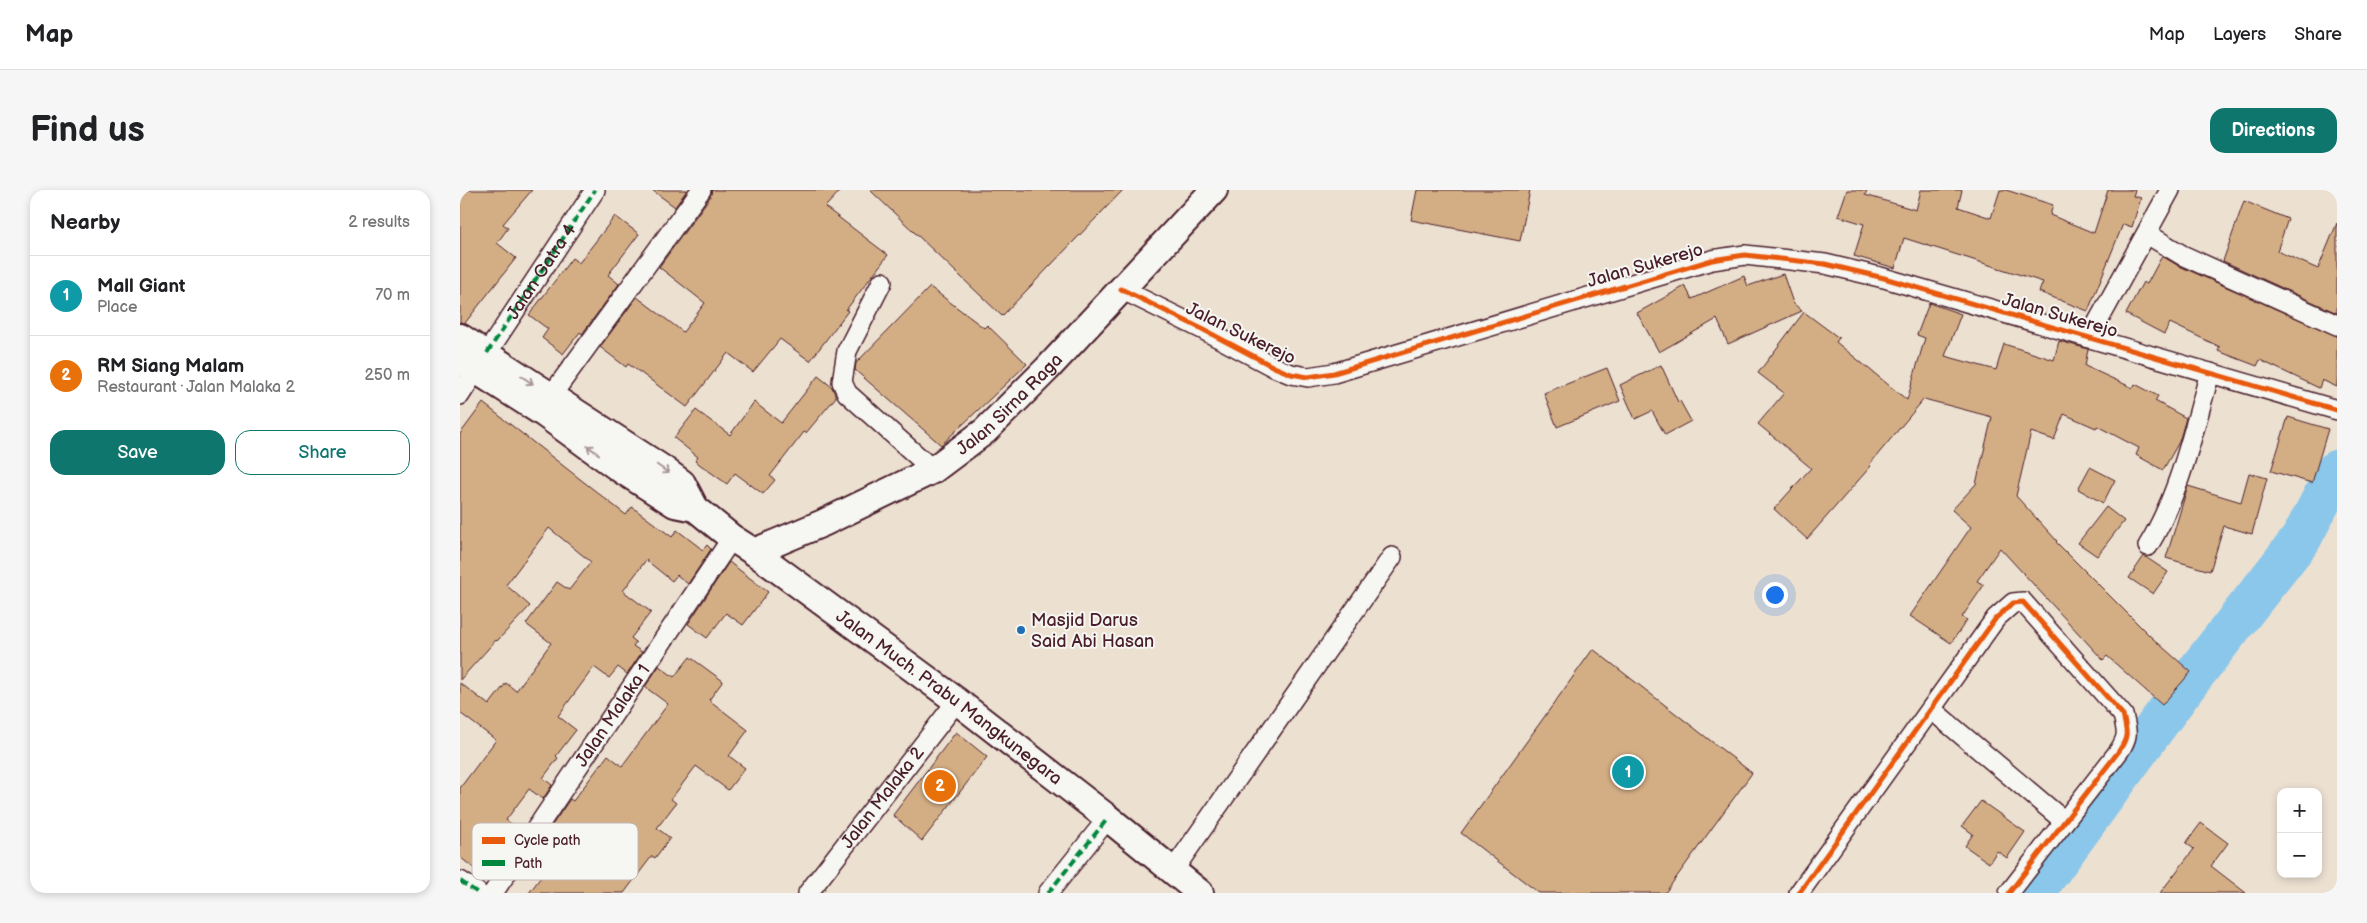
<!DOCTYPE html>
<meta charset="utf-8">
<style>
body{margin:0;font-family:"Balsamiq Sans",sans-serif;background:#f6f6f6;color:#202124}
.controls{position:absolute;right:15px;bottom:15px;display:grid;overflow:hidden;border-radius:10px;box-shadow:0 2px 8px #0003}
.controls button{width:45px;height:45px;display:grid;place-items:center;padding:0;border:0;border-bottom:1px solid #e0e0e0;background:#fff;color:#202124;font:25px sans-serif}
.you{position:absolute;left:1314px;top:404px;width:18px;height:18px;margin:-12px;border:4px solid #fff;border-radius:50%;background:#1a73e8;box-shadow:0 0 0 8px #1a73e833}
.badge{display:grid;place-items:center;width:32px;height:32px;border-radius:50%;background:#0f766e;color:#fff;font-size:16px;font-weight:700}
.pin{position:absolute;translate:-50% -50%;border:2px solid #fff;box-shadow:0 1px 5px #0006}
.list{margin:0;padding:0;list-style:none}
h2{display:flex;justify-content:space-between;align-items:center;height:65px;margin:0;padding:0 20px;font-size:21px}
h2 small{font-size:16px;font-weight:400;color:#757577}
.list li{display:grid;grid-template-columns:32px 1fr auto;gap:15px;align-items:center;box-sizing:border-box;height:80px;padding:0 20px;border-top:1px solid #e0e0e0}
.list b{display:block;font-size:19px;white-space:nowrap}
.list p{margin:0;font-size:16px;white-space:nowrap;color:#757577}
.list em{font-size:16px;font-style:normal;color:#757577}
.actions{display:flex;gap:10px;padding:15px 20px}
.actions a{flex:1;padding:11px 0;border:1px solid #0f766e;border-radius:15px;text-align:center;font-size:18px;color:#0f766e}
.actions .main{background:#0f766e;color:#fff}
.map{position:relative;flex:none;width:1877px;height:703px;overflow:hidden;border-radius:15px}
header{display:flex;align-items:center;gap:30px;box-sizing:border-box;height:70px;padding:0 25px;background:#fff;border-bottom:1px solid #e0e0e0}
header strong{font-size:24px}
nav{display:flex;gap:28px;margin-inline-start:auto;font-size:18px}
.intro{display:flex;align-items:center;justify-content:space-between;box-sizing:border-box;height:120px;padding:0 30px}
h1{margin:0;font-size:35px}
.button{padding:12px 22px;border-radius:15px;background:#0f766e;color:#fff;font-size:18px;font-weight:700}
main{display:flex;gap:30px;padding:0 30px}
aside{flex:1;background:#fff;border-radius:15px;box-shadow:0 2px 8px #0003}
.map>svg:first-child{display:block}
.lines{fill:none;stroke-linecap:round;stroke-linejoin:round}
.river{stroke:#8ac7ea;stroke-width:41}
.building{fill:#d3ae85;stroke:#4a1f2b}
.street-casing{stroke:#4a1f2b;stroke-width:22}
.secondary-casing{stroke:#4a1f2b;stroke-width:30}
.street{stroke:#f6f6f2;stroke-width:19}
.secondary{stroke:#f6f6f2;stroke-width:26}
.quiet{stroke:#00873e;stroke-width:4;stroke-dasharray:8 4;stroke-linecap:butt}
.cycleway-casing{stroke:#f6f6f2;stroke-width:8}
.cycleway{stroke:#e8590c;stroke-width:5}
.oneway{stroke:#a99598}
.poi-dot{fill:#1f6fb2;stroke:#f6f6f2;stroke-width:2}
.labels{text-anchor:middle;stroke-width:4;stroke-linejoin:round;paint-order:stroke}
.street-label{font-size:18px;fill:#4a1f2b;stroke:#f6f6f2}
.poi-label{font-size:18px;fill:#4a1f2b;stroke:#f6f6f2;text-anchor:start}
.key{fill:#f6f6f2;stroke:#c2b6b6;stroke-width:1}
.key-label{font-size:14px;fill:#4a1f2b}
</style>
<header>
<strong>Map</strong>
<nav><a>Map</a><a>Layers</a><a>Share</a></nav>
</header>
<div class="intro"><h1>Find us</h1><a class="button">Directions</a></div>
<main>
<aside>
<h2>Nearby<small>2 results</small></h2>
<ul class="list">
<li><span class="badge" style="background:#0f9aa8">1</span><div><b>Mall Giant</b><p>Place</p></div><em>70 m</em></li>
<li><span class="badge" style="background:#e8710a">2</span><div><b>RM Siang Malam</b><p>Restaurant · Jalan Malaka 2</p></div><em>250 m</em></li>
</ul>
<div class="actions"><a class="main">Save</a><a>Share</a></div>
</aside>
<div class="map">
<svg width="1877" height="703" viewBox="0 0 1877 703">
<rect width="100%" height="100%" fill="#ece0d1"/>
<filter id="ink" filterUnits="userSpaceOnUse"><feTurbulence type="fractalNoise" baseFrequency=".02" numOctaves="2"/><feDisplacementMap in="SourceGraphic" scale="10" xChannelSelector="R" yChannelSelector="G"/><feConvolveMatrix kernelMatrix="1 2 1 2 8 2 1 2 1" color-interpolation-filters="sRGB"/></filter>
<g filter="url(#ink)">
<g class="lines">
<path class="river" d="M 1574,703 L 1727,494 L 1841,349 L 1877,280"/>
</g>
<g class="building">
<path d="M 0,0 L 72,0 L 43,34 L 48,38 L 37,53 L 56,68 L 5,133 L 0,132 Z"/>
<path d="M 192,0 L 227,0 L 215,17 Z"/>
<path d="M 252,0 L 381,0 L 365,17 L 428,65 L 386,120 L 388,121 L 350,171 L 320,149 L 293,182 L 268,163 L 227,217 L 181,183 L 168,174 L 166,177 L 140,157 L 177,107 L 223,142 L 245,113 L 199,77 L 250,7 Z"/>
<path d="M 410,0 L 663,0 L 542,126 Z"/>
<path d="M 957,0 L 1070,0 L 1060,51 L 951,30 Z"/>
<path d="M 1387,0 L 1407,0 L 1405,5 L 1456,20 L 1461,0 L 1502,0 L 1498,17 L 1531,28 L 1540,0 L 1546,0 L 1593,15 L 1590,25 L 1634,43 L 1648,0 L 1675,0 L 1673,6 L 1681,8 L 1672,37 L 1663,34 L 1628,121 L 1579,102 L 1583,92 L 1444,48 L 1435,78 L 1394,66 L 1404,34 L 1378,26 Z"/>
<path d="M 1784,11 L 1828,29 L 1817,61 L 1858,79 L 1877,33 L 1877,123 L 1763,71 Z"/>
<path d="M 155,26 L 179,44 L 148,85 L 159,94 L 122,144 L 120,142 L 103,164 L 82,148 L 88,139 L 69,125 L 112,68 L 119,73 Z"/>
<path d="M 1702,66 L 1717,75 L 1877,146 L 1877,197 L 1862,190 L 1859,198 L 1800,170 L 1797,176 L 1758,161 L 1760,157 L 1710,133 L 1704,144 L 1666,124 L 1683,92 L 1687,94 Z"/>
<path d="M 1323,84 L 1333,113 L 1342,121 L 1268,154 L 1257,129 L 1199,162 L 1177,123 L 1225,96 L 1232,109 L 1284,86 L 1288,96 Z"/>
<path d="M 470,97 L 524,138 L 527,135 L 567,174 L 481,255 L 395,180 L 396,173 Z"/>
<path d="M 1469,113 L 1501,124 L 1485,166 L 1536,180 L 1544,154 L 1594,170 L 1599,151 L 1628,159 L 1625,176 L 1673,198 L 1675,194 L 1698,206 L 1695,211 L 1726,228 L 1719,252 L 1703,280 L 1676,265 L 1679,258 L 1637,236 L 1636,238 L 1604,224 L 1594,250 L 1571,242 L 1556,306 L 1597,351 L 1596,352 L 1690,446 L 1731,482 L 1702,515 L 1647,466 L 1643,470 L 1540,358 L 1517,391 L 1524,395 L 1502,427 L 1507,430 L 1491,453 L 1450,426 L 1511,337 L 1492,320 L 1516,294 L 1532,227 L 1464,209 L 1409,275 L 1411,276 L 1347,349 L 1314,319 L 1351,278 L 1298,234 L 1324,203 L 1298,183 L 1344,122 L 1379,148 L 1376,152 L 1447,210 L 1465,148 L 1457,145 Z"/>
<path d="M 1201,175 L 1218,212 L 1220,211 L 1231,231 L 1205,245 L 1192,221 L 1175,229 L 1160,195 Z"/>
<path d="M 1147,178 L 1160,211 L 1097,237 L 1084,203 Z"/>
<path d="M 358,186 L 372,197 L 376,207 L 346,243 L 344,242 L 310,286 L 315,290 L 303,304 L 275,283 L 267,294 L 235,271 L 238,267 L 214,248 L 236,220 L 270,245 L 294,212 L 321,233 Z"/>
<path d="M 23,213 L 166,325 L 172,317 L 212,347 L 217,340 L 243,360 L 247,355 L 251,359 L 228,394 L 217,385 L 212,391 L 186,370 L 163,401 L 191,422 L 171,448 L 176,452 L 173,456 L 182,462 L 167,484 L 158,477 L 149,488 L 134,477 L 98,526 L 116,540 L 96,566 L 98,568 L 83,588 L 92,595 L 83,609 L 69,599 L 46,630 L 61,641 L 40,669 L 41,670 L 28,690 L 0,667 L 0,598 L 36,550 L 0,523 L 0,493 L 29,515 L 46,493 L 56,501 L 91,453 L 66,434 L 97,392 L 109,400 L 131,372 L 89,338 L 46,395 L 70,416 L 37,451 L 36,450 L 0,490 L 0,244 Z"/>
<path d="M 1828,227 L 1868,239 L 1852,293 L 1811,281 Z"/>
<path d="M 1630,277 L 1655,290 L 1643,313 L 1618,299 Z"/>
<path d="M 1789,283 L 1807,288 L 1792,344 L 1764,336 L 1750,381 L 1706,368 L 1728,296 L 1781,312 Z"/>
<path d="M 1646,317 L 1664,331 L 1637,366 L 1618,353 Z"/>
<path d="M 1684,366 L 1708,382 L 1693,404 L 1669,388 Z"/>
<path d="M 269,372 L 308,402 L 283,435 L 266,423 L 247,448 L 228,434 Z"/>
<path d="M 1133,459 L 1292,583 L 1205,703 L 1079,703 L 1001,643 Z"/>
<path d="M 230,467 L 263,491 L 249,510 L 288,540 L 269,566 L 285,578 L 268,600 L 236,576 L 211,609 L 216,613 L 197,638 L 210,648 L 195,668 L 192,666 L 164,703 L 69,703 L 101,660 L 84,647 L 110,609 L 113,611 L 148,565 L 162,576 L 208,514 L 185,497 L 199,476 L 214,487 Z"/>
<path d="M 496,542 L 527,567 L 462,651 L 433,625 Z"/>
<path d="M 1521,611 L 1565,642 L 1547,668 L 1537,661 L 1529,673 L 1505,656 L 1513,644 L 1502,636 Z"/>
<path d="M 1741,633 L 1768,653 L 1751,676 L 1786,703 L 1700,703 L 1734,659 L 1726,653 Z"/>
</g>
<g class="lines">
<defs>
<g id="street">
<path d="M 1687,44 L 1722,65 L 1877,135"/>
<path d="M 422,92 L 387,161 L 382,192 L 387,203 L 473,280"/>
<path d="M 661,99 L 744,140 L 814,177 L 831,184 L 848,187 L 874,183 L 1252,70 L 1285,65 L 1365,74 L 1424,88 L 1877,220"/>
<path d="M 1629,148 L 1710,0"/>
<path d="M 27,163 L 135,0"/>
<path d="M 0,205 L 16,180"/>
<path d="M 91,206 L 241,0"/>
<path d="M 1688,356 C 1720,304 1733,241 1750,183"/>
<path d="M 1471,519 L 1604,631"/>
<path d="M 712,682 L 932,367"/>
<path d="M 0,691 L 18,703"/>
<path id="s1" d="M 33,703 L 272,348"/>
<path id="s2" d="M 348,703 L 497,511"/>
<path d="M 588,703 L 648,628"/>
<path d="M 1339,703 L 1536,428 L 1553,413 L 1563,412 L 1663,525 C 1667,542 1669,546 1659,561 L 1549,703"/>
</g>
<g id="secondary">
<path id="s3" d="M 0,147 L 203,279 L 222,293 L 235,318 L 272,348 L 294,362 L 497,511 L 648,628 L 740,703"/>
<path d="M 0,170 L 83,223 L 157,277 L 215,314 L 235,318"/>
<path id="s4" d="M 294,362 L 363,333 L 473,280 L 525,241 L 587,179 L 754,0"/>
</g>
</defs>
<use href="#street" class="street-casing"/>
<use href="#secondary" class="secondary-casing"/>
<use href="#street" class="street"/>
<use href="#secondary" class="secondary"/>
<g class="quiet">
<path id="s5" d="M 27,163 L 135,0"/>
<path d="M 0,691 L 18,703"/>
<path d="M 588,703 L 648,628"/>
</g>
<defs>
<g id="cycleway">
<path d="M 661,99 L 744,140 L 814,177 L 831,184 L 848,187 L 874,183 L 1252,70 L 1285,65 L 1365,74 L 1424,88 L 1877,220"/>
<path d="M 1339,703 L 1536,428 L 1553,413 L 1563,412 L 1663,525 C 1667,542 1669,546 1659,561 L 1549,703"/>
</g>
</defs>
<use href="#cycleway" class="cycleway-casing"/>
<use href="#cycleway" class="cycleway"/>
</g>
<defs><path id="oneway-shaft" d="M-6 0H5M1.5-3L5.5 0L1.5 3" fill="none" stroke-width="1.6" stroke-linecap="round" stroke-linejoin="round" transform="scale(1.25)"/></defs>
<g class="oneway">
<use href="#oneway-shaft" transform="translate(67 190) rotate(34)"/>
<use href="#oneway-shaft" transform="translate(133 260) rotate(-144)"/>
<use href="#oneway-shaft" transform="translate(203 279) rotate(35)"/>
</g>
</g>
<circle class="poi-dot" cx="561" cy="440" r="5"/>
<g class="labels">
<g class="street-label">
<text transform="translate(1185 75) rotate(-16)" y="6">Jalan Sukerejo</text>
<text dy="6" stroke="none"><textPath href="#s5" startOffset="98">Jalan Gatra 4</textPath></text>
<text transform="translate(1600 125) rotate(16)" y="6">Jalan Sukerejo</text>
<text transform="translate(781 143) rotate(26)" y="6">Jalan Sukerejo</text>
<text dy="6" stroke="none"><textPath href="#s4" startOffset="298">Jalan Sirna Raga</textPath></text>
<text dy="6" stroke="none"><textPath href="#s3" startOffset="611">Jalan Much. Prabu Mangkunegara</textPath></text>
<text dy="6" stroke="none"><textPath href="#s1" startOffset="214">Jalan Malaka 1</textPath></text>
<text dy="6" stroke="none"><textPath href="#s2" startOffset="121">Jalan Malaka 2</textPath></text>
</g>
<g class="poi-label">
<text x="571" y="436">Masjid Darus<tspan x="571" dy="21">Said Abi Hasan</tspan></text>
</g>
</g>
<rect x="12" y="633" width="166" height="57" rx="8" class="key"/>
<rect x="22" y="647" width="23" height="7" fill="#e8590c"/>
<rect x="22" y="670" width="23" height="6" fill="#00873e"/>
<g class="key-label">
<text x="54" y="655">Cycle path</text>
<text x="54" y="678">Path</text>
</g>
</svg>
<div class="controls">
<button>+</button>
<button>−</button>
</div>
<div class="you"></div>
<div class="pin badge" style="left:1168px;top:582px;background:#0f9aa8">1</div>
<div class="pin badge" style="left:480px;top:596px;background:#e8710a">2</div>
</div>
</main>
